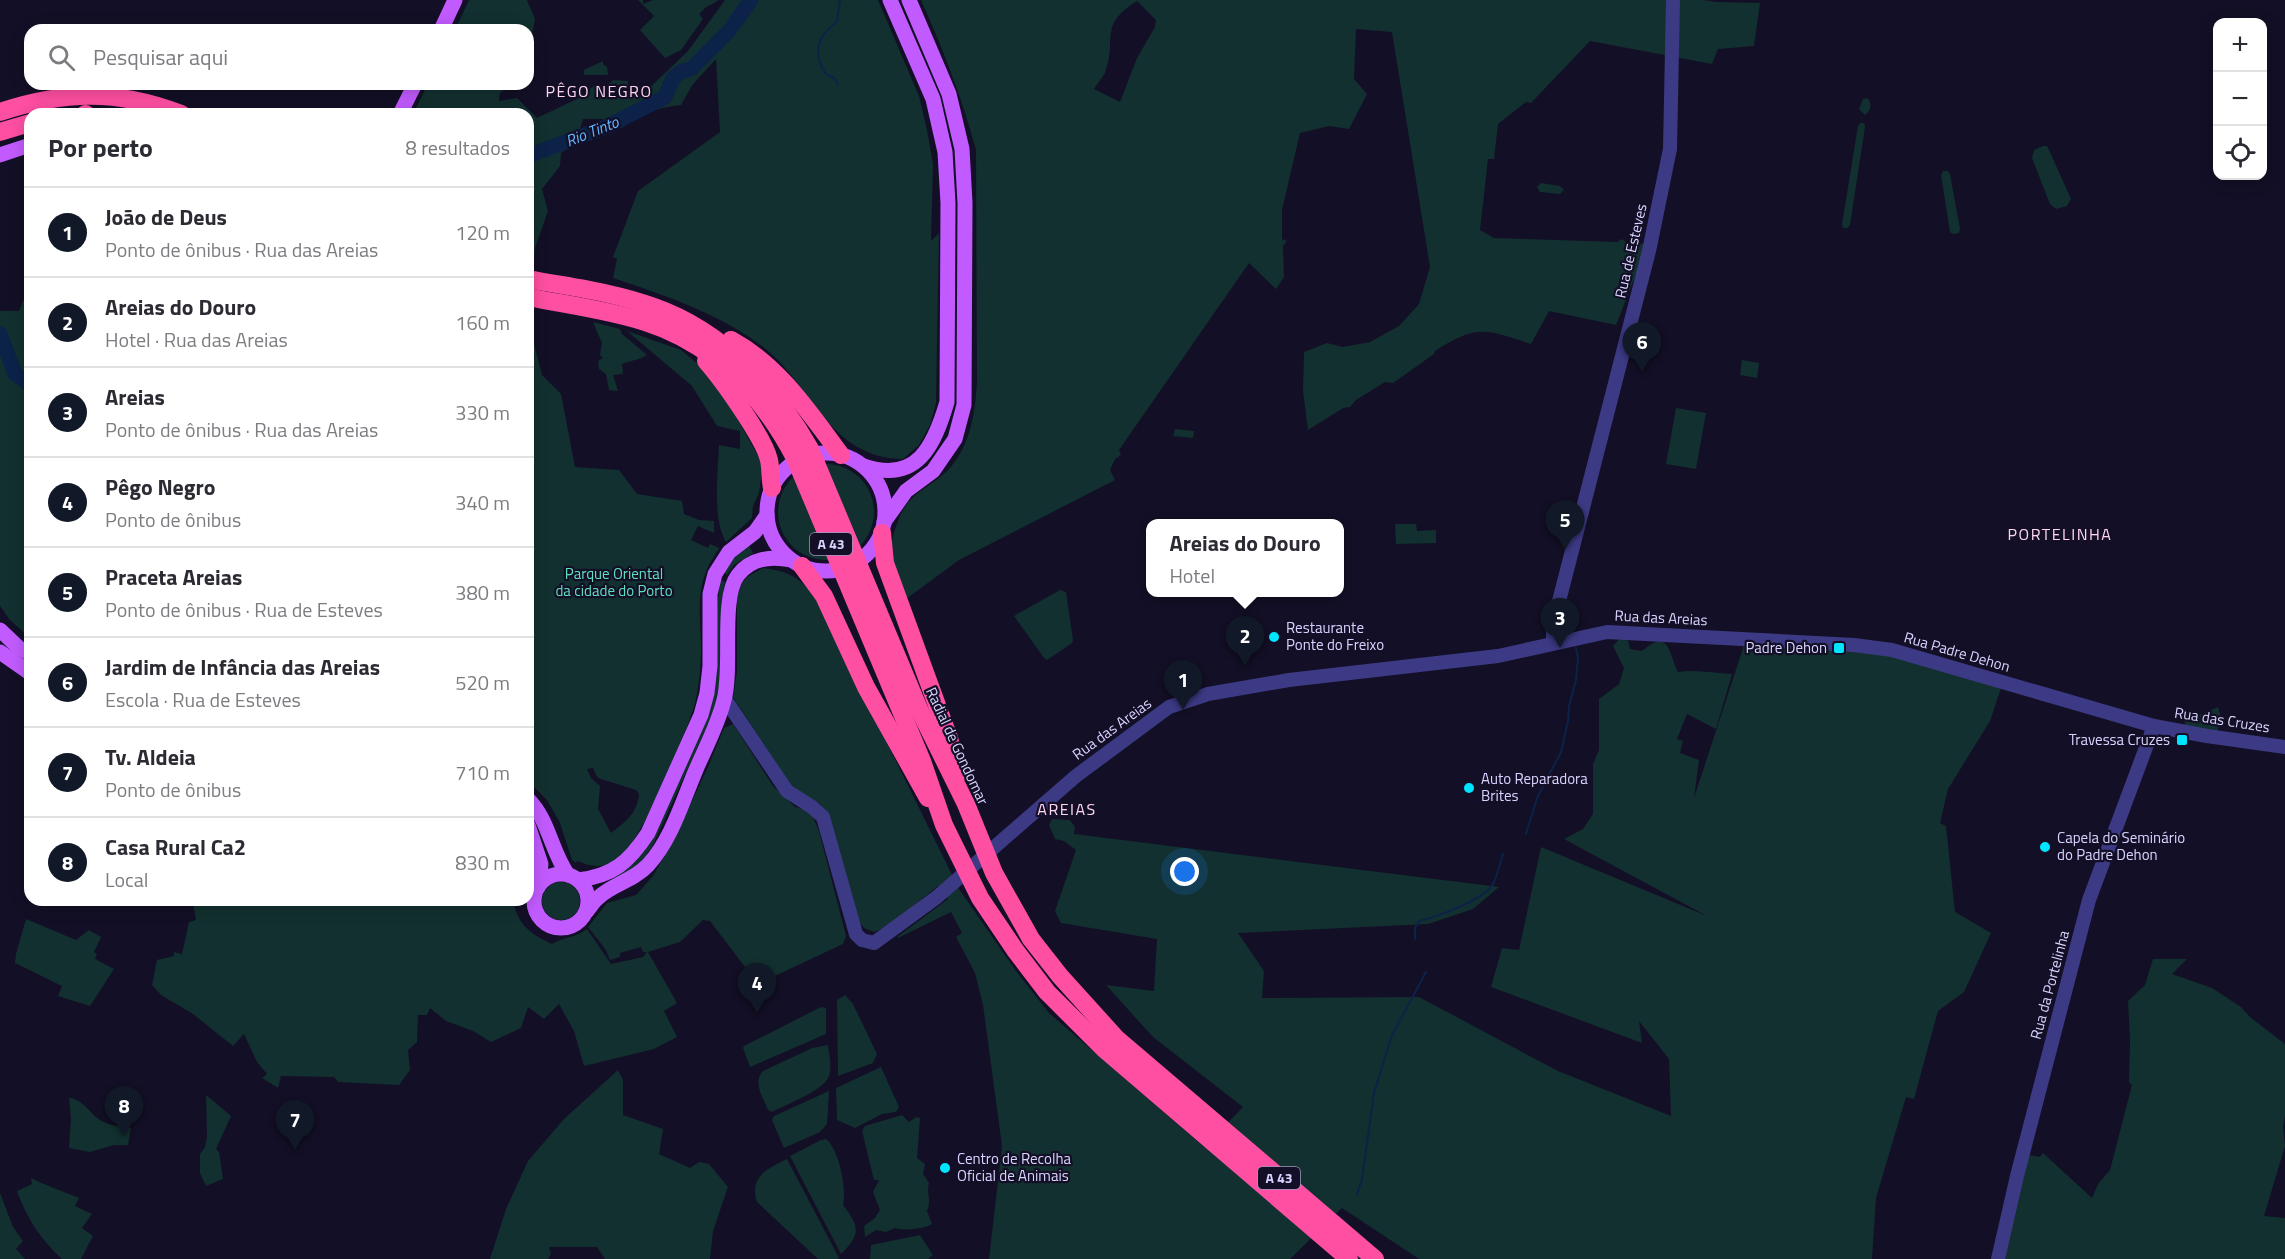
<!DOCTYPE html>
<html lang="pt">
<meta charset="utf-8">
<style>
body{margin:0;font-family:"Titillium Web",sans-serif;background:#f7f7f7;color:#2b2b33}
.controls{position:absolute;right:18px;top:18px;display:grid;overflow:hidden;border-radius:12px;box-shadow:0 3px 15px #0003}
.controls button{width:54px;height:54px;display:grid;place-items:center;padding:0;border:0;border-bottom:2px solid #e1e1e2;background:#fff;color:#2b2b33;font:30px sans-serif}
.you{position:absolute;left:1185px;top:872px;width:21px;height:21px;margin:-15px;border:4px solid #fff;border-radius:50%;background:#1a73e8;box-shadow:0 0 0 9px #1a73e833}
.badge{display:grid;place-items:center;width:39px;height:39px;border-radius:50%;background:#111827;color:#fff;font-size:20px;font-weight:700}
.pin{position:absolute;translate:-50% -50px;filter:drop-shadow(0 2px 3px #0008)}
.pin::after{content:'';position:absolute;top:32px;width:21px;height:18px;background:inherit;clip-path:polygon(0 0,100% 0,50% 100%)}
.popup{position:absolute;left:1146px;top:519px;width:198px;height:78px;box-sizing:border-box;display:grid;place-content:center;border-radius:12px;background:#fff;filter:drop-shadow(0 2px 4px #0005);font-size:20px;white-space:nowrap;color:#7c7c81}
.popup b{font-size:22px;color:#2b2b33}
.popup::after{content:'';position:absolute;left:50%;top:100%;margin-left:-12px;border:12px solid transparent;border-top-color:#fff}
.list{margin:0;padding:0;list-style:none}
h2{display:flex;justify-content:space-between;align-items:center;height:78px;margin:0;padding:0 24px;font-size:26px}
h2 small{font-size:20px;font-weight:400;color:#7c7c81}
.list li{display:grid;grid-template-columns:39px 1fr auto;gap:18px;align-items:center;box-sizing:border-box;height:90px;padding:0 24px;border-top:2px solid #e1e1e2}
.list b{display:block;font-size:22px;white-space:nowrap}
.list p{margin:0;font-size:20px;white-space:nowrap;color:#7c7c81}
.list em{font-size:20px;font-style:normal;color:#7c7c81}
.icon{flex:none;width:33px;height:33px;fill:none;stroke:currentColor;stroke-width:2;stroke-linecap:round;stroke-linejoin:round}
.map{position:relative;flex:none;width:2285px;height:1259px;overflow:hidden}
.search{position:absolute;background:#fff;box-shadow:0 3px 15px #0003;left:24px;top:24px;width:510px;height:66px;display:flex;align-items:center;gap:15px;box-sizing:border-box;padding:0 21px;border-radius:18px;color:#7c7c81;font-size:22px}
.panel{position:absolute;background:#fff;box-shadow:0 3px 15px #0003;left:24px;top:108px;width:510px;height:798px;border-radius:18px}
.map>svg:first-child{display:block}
.green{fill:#12302f;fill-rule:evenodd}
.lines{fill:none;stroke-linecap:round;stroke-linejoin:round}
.stream{stroke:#0c2248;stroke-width:2}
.river{stroke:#0c2248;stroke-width:15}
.minor{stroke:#3d3a85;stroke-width:14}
.major{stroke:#c25bff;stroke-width:15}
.highway{stroke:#ff4fa3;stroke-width:18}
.poi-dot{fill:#00e5ff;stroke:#130f26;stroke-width:2}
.labels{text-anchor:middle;stroke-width:4.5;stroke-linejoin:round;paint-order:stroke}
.shield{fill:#130f26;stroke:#9e99be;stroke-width:1.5}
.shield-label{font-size:14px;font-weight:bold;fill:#d9d4ff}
.street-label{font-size:15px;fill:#d9d4ff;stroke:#130f26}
.park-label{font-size:15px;fill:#5fe0c0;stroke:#130f26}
.poi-label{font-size:15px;fill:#d9d4ff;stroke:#130f26;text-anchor:start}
.neighbourhood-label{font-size:16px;letter-spacing:1.5px;fill:#ffd6f0;stroke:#130f26}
.water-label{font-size:16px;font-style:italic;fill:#62b6ff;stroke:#130f26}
</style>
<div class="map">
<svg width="2285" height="1259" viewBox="0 0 2285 1259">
<rect width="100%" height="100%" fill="#130f26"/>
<g class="green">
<path d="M 469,0 L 527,0 L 535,19 L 529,51 L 528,30 L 455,30 Z"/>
<path d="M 638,0 L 643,0 L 643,4 L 653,0 L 719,0 L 705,8 L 699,14 L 703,19 L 681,50 L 665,58 L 640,30 L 654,16 Z"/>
<path d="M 725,0 L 878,0 L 919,96 L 927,130 L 933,164 L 931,241 L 939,233 L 936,403 L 930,425 L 919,445 L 903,459 C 828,458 813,385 762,346 C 718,313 664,295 613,278 L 617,259 L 613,257 L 638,191 L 720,132 L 716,59 L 693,84 L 681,105 C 655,108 644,113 622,128 L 602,119 L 583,119 L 576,142 L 561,153 L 560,166 L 542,189 L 548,211 L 535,248 L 528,318 L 528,114 L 413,114 L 428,84 L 511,84 L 500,93 L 499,101 L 517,98 L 537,118 L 579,98 L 595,85 L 605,87 L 613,80 L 628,81 L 629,97 L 642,95 L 688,51 Z"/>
<path d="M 921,0 L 1703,0 L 1717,2 L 1760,3 L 1754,46 L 1718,49 L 1712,64 L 1590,41 L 1531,103 L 1526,102 L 1498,124 L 1494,159 L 1488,159 L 1480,230 L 1494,238 L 1618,242 L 1621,239 L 1629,243 L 1648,244 L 1616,325 L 1549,311 L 1531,344 C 1486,329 1477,324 1435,351 L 1434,354 L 1393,383 L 1385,382 L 1356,400 L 1350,407 L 1343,408 L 1308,430 L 1303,391 L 1304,352 L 1327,343 L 1343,347 L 1370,342 L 1399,326 L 1419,304 L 1430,267 L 1392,32 L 1356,29 L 1354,79 L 1367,94 L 1349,129 L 1329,126 L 1300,133 L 1282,210 L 1282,239 L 1287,241 L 1283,246 L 1284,277 L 1276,289 L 1249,263 L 1119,450 L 1121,455 L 1115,459 L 1110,470 L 1115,480 L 959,560 L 906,599 C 895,571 885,554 897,524 C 900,515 904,507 910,500 C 922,488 938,481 950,468 C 971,443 975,413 977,382 L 976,150 C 962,98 943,49 921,0 ZM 1137,1 L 1156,20 L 1155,27 L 1137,58 L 1120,102 L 1094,89 C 1097,84 1102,78 1105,73 C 1118,39 1097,26 1137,1 Z"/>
<path d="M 603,61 L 603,64 L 607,67 L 608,75 L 584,75 L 584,70 Z"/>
<path d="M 1868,98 C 1872,104 1871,111 1865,115 L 1859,109 L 1863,99 Z"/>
<path d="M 1860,123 L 1864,123 L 1865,127 L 1850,225 L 1847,228 L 1843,228 L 1842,224 L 1858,126 Z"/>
<path d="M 2043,146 L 2047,146 L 2049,150 L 2071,199 L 2067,206 L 2056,209 L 2050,204 L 2032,158 L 2034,150 Z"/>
<path d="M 1943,171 L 1948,171 L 1950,174 L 1960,229 L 1959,233 L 1953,234 L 1950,232 L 1941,175 Z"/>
<path d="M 1541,183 L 1560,186 L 1564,190 L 1560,194 L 1540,192 L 1537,187 Z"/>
<path d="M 24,299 L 30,306 L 30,638 L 10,620 L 0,606 L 0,311 L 19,311 Z"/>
<path d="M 528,321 L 542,375 L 561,394 L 575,467 L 619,470 L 637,494 L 682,501 L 684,514 L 699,520 L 714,521 L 714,533 L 698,526 L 691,540 L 708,548 L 710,544 L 719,548 C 715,556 709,563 706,572 C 696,595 701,624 701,648 C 701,666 699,686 695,703 C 688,731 640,843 620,858 C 605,868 594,868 577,861 L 576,863 L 572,860 L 560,823 L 547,800 L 528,781 ZM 593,768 L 597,777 L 601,779 L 636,790 L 639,794 C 637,814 626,821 611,833 L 598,809 L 600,786 L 591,778 L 587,769 Z"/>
<path d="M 593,322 L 620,329 L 622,334 L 647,355 C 637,361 631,360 622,364 L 623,374 L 613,375 L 618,391 L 609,390 L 606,374 L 599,369 L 598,361 L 603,358 L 600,355 L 602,343 Z"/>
<path d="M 627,331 L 681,350 L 699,365 L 720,391 L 737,418 L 763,465 L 759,493 L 753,506 L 752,518 L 726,542 C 712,519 718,472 719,445 L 740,449 L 740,431 L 717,426 L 692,386 Z"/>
<path d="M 1742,360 L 1759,363 L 1757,378 L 1740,375 Z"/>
<path d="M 1676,408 L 1706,413 L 1696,469 L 1666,464 Z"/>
<path d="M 1175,429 L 1194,431 L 1193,438 L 1173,436 Z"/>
<circle cx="826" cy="512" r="48"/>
<path d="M 1395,524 L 1416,524 L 1417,531 L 1436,530 L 1436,543 L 1396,544 Z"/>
<path d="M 748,544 L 753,553 L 734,565 L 727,575 L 723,572 L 730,561 Z"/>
<path d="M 763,568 C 790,572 798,576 815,597 L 959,889 L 1016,971 L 1049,1013 L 1204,1147 L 1243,1107 L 1153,1037 L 1106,985 L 1154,991 L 1157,939 L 1061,923 L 1055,911 L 1076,850 L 1064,841 L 1055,839 L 1049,825 L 1052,819 L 1070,820 L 1075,827 L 1074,834 L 1499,887 L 1473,909 L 1428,924 L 1238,933 L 1264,971 L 1262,998 L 1419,997 L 1558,1071 L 1671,1116 L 1669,1059 L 1639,1021 L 1642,1043 L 1491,987 L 1502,948 L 1519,950 L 1541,847 L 1707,916 L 1564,839 L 1583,829 L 1593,814 L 1593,764 L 1599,750 L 1599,699 L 1619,684 L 1624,668 L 1613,646 L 1621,637 L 1628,641 L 1630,649 L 1642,651 C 1669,628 1668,651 1678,672 C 1696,669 1714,673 1732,674 L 1716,729 L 1687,714 L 1677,739 L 1683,741 L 1680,753 L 1699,760 L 1694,798 L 1746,639 L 1854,645 L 2003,682 L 1990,721 L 1948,789 L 1940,823 L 1946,826 L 1955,912 L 1991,933 L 1964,992 L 1938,1011 L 1914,1099 L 1906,1097 L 1876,1198 L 1872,1259 L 1419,1259 L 1342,1208 L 1290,1259 L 989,1259 L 1002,1146 L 983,1005 L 975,973 L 956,937 L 962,933 L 951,912 L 898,938 L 897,937 L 948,899 L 938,886 L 886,927 L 874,932 L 864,928 L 857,919 L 829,818 L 820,804 L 799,791 L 790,784 L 733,697 L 737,672 L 737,599 L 740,586 L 747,577 Z"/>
<path d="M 720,579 L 725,582 L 721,603 L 720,682 L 716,704 L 710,720 L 652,847 L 640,863 L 616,880 L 614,876 L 626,868 L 706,719 Z"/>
<path d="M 1060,590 L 1066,592 L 1073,640 L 1072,643 L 1047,660 L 1044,658 L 1014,616 Z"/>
<path d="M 2218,707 L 2221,717 L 2217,733 L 2184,728 L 2185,721 Z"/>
<path d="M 733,724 L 773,786 L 795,807 L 810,810 L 819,831 L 846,936 L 843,944 L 758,984 L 710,921 L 703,920 L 680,942 L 648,952 L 677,1003 L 664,1011 L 677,1037 L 654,1049 L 584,1066 L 574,1031 L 559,1004 L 544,1019 L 528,1007 L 521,1028 L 491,1042 L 473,1031 L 446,1021 L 430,1008 L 427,1015 L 418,1015 L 417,1042 L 408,1050 L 410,1070 L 399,1085 L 338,1082 L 334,1077 L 281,1076 L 278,1088 L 262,1078 L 267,1074 L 257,1062 L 244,1034 L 233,1046 L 193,1014 L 161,995 L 152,985 L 157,960 L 174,956 L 174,952 L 182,954 L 189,922 L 196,920 L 193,902 L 198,900 L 513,900 C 518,925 529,933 552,944 C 565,936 573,939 587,929 L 611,964 L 643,957 L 647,952 L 643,952 L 641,947 L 620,953 L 620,957 L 610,960 L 606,950 L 588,927 L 607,903 L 636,895 L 653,876 L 676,835 L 708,767 L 724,728 Z"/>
<circle cx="561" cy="901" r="19"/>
<path d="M 26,919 L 76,940 L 89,930 L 101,937 L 94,952 L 97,954 L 95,959 L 114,969 L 90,1006 L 58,996 L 62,986 L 15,963 L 16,954 Z"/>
<path d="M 2153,959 L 2187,959 L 2172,974 L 2212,988 L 2241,1007 L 2250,1017 L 2285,1044 L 2285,1116 L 2283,1126 L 2285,1146 L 2264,1216 L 2285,1218 L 2285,1259 L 2004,1259 L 2017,1194 L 2021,1187 L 2029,1155 L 2040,1157 L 2043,1153 L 2092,1198 L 2098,1184 L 2110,1170 L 2132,1085 L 2129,1082 L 2130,1039 L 2128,1001 L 2145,985 Z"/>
<path d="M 845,995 L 853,1004 L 877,1054 L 873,1063 L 838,1076 L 837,1000 Z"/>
<path d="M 821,1007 L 826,1008 L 826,1034 L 750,1067 L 743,1048 L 744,1046 Z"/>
<path d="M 828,1045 C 829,1055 833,1069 828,1078 C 822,1091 785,1105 772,1112 L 768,1110 C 763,1097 752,1082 763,1071 L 812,1048 Z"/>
<path d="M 881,1067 L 899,1107 L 896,1112 L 882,1114 L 855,1128 L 837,1120 L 836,1088 Z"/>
<path d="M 618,1070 L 623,1080 L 623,1115 L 663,1129 L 659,1154 L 690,1168 L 699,1162 L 709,1164 L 728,1187 L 713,1231 L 710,1259 L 605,1259 L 597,1247 L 549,1247 L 551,1254 L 548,1259 L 490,1259 L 506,1209 L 528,1161 L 564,1119 Z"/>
<path d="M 829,1091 L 827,1124 L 820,1132 L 784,1148 L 772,1120 L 774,1116 Z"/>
<path d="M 206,1095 L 231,1116 L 216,1149 L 219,1152 L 223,1179 L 206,1186 L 200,1173 L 200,1154 L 205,1147 L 207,1136 Z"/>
<path d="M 69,1098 C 84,1099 90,1115 102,1121 C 110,1126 122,1126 131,1128 L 128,1145 L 114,1145 L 90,1152 L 69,1148 L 71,1119 Z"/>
<path d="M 902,1115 L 909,1122 L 916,1117 L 920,1118 L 917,1158 L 925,1164 L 923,1174 L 929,1183 C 926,1192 932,1202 927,1211 L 932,1224 C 924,1229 903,1231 895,1228 L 886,1232 L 876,1230 L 865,1237 L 864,1226 L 875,1218 L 880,1210 L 873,1192 L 879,1180 L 874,1180 L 862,1131 L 865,1126 Z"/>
<path d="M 826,1139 C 839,1149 847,1189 843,1205 C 859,1226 862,1234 841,1254 L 790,1156 L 821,1140 Z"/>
<path d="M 787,1159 L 839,1258 L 837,1259 L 818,1259 L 757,1202 C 749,1176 767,1169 787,1159 Z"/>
<path d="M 31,1178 L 39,1182 L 79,1198 L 75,1206 L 92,1214 L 82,1228 L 93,1236 L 81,1259 L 62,1259 C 41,1240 26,1217 17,1191 L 32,1184 Z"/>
<path d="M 0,1193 L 13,1227 L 23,1241 L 16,1249 L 25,1259 L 0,1259 Z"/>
<path d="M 920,1235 L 933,1255 L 928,1259 L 870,1259 L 871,1245 Z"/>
</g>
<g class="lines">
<g class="stream">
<path d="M 838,84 L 834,78 L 826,74 C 812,53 817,36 837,22 L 840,0"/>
<path d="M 28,218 L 30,219"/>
<path d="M 1526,834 L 1537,798 L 1561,752 L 1568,721 L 1569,706 L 1576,680 L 1578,658 L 1576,648"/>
<path d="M 1415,939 L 1415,928 L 1419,921 C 1437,917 1487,899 1494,882 C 1498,874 1500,863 1503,854"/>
<path d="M 1357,1195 L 1362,1179 L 1374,1093 L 1392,1035 L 1426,972"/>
</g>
<g class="river">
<path d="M 528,156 L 608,126 L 665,97 L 673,78 L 682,71 L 691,69 L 729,31 L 751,0"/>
<path d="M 0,334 L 15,374 L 30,385"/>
</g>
<g class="minor">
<path d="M 1553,643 L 1553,628 L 1557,609 L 1649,251 L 1670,149 L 1673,0"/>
<path d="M 725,699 L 787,791 L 812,807 L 823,817 L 856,934 L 862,940 L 874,943 L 937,897 L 1076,776 L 1169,707 L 1208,694 L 1289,680 L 1498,656 L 1607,632 L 1854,645 L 1892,650 L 2154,726 L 2207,736 L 2285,747"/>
<path d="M 1998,1259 L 2017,1176 L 2089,900 L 2154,726"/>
</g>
<g class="major">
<path d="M 441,30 L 455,0"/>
<path d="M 400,114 L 415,84"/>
<path d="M 0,155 L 30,145"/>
<circle cx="826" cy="512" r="59"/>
<path d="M 864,466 C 917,484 934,446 947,402 L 948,203 L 945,152 L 933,99 L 890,0"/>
<path d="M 884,522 L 906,491 L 933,471 L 955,439 L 964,405 L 965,203 L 962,149 L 949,94 L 909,0"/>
<path d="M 0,630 L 19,648 L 30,654"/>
<path d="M 0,652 L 30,673"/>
<path d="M 528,799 C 549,820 551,851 568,875"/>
<path d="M 528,825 L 541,864 L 538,887"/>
<circle cx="561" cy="901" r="27"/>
<path d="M 578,880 C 613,876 629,862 648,833 L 701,715 L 707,693 L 710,666 L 710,594 L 715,574 L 729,552 L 755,532 L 767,515"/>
<path d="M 587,911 C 591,906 594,901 599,897 C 613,884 633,881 648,865 C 671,840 682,803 695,772 C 705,748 718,725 724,700 C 733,667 720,598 738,575 C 751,558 772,556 791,560"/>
</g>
<g class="highway">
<path d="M 0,112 C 63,91 117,89 181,114"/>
<path d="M 85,114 L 86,114"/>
<path d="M 0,132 L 30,123"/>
<path d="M 528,279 C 569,287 614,292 654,307 C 722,331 775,387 810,449 L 919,709 L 966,804 L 994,873 L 1031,939 L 1060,976 L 1116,1038 L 1375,1259"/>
<path d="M 528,297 C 567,305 608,310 645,322 C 714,344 762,395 795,458 L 922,761 L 944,825 L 980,898 L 1015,950 L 1047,992 L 1104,1049 L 1349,1259"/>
<path d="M 731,340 C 779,366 809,412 841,455"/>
<path d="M 706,361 C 722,379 764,438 769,460 C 771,469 770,479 772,488"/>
<path d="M 882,533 L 885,563 L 949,738 L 958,774"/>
<path d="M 802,566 L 824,596 L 866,687 L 928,798"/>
</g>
</g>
<g class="poi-dot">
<circle cx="1274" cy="637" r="6"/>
<rect x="1833" y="642" width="12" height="12" rx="3"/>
<rect x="2176" y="734" width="12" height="12" rx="3"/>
<circle cx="1469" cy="788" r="6"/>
<circle cx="2045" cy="847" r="6"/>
<circle cx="945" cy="1168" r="6"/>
</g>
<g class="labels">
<g class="shield">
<rect x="810" y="533" width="42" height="22" rx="4.5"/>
<rect x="1258" y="1167" width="42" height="22" rx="4.5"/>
</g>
<g class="shield-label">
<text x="831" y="549">A 43</text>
<text x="1279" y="1183">A 43</text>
</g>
<g class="street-label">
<text transform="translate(1631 251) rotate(-77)" y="5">Rua de Esteves</text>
<text transform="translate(1661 618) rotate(3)" y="5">Rua das Areias</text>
<text transform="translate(1957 652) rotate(16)" y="5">Rua Padre Dehon</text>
<text transform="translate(2222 720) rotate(9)" y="5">Rua das Cruzes</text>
<text transform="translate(1112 729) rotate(-36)" y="5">Rua das Areias</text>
<text transform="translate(957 746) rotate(65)" y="5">Radial de Gondomar</text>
<text transform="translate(2050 985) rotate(-75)" y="5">Rua da Portelinha</text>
</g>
<g class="park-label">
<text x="614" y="579">Parque Oriental<tspan x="614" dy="17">da cidade do Porto</tspan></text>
</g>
<g class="poi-label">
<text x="1286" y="633">Restaurante<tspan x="1286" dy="17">Ponte do Freixo</tspan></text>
<text x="1827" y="653" text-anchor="end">Padre Dehon</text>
<text x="2170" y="745" text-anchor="end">Travessa Cruzes</text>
<text x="1481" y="784">Auto Reparadora<tspan x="1481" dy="17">Brites</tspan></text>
<text x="2057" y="843">Capela do Seminário<tspan x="2057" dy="17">do Padre Dehon</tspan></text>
<text x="957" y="1164">Centro de Recolha<tspan x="957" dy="17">Oficial de Animais</tspan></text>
</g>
<g class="neighbourhood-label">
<text x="599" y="97">PÊGO NEGRO</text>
<text x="2060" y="540">PORTELINHA</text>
<text x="1067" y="815">AREIAS</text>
</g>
<g class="water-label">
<text transform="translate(592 131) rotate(-22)" y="6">Rio Tinto</text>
</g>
</g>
</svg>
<div class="controls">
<button>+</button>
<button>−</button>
<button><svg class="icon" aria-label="locate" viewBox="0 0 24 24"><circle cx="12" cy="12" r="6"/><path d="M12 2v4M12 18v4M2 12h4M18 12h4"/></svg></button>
</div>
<div class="you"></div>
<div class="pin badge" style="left:1183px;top:710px">1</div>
<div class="pin badge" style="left:1245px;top:666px">2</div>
<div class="popup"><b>Areias do Douro</b>Hotel</div>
<div class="pin badge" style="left:1560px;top:648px">3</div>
<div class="pin badge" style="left:757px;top:1013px">4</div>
<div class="pin badge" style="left:1565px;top:550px">5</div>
<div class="pin badge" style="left:1642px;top:372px">6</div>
<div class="pin badge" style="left:295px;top:1150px">7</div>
<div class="pin badge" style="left:124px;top:1136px">8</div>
<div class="search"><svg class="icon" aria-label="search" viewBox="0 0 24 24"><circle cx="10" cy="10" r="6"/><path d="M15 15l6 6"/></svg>Pesquisar aqui</div>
<section class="panel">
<h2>Por perto<small>8 resultados</small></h2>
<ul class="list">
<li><span class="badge">1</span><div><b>João de Deus</b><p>Ponto de ônibus · Rua das Areias</p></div><em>120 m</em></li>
<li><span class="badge">2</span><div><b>Areias do Douro</b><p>Hotel · Rua das Areias</p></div><em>160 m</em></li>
<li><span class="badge">3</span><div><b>Areias</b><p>Ponto de ônibus · Rua das Areias</p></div><em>330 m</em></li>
<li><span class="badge">4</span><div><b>Pêgo Negro</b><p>Ponto de ônibus</p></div><em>340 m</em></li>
<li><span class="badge">5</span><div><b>Praceta Areias</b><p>Ponto de ônibus · Rua de Esteves</p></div><em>380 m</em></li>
<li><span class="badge">6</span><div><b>Jardim de Infância das Areias</b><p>Escola · Rua de Esteves</p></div><em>520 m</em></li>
<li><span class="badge">7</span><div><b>Tv. Aldeia</b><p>Ponto de ônibus</p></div><em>710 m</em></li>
<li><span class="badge">8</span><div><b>Casa Rural Ca2</b><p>Local</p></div><em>830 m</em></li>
</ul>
</section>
</div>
